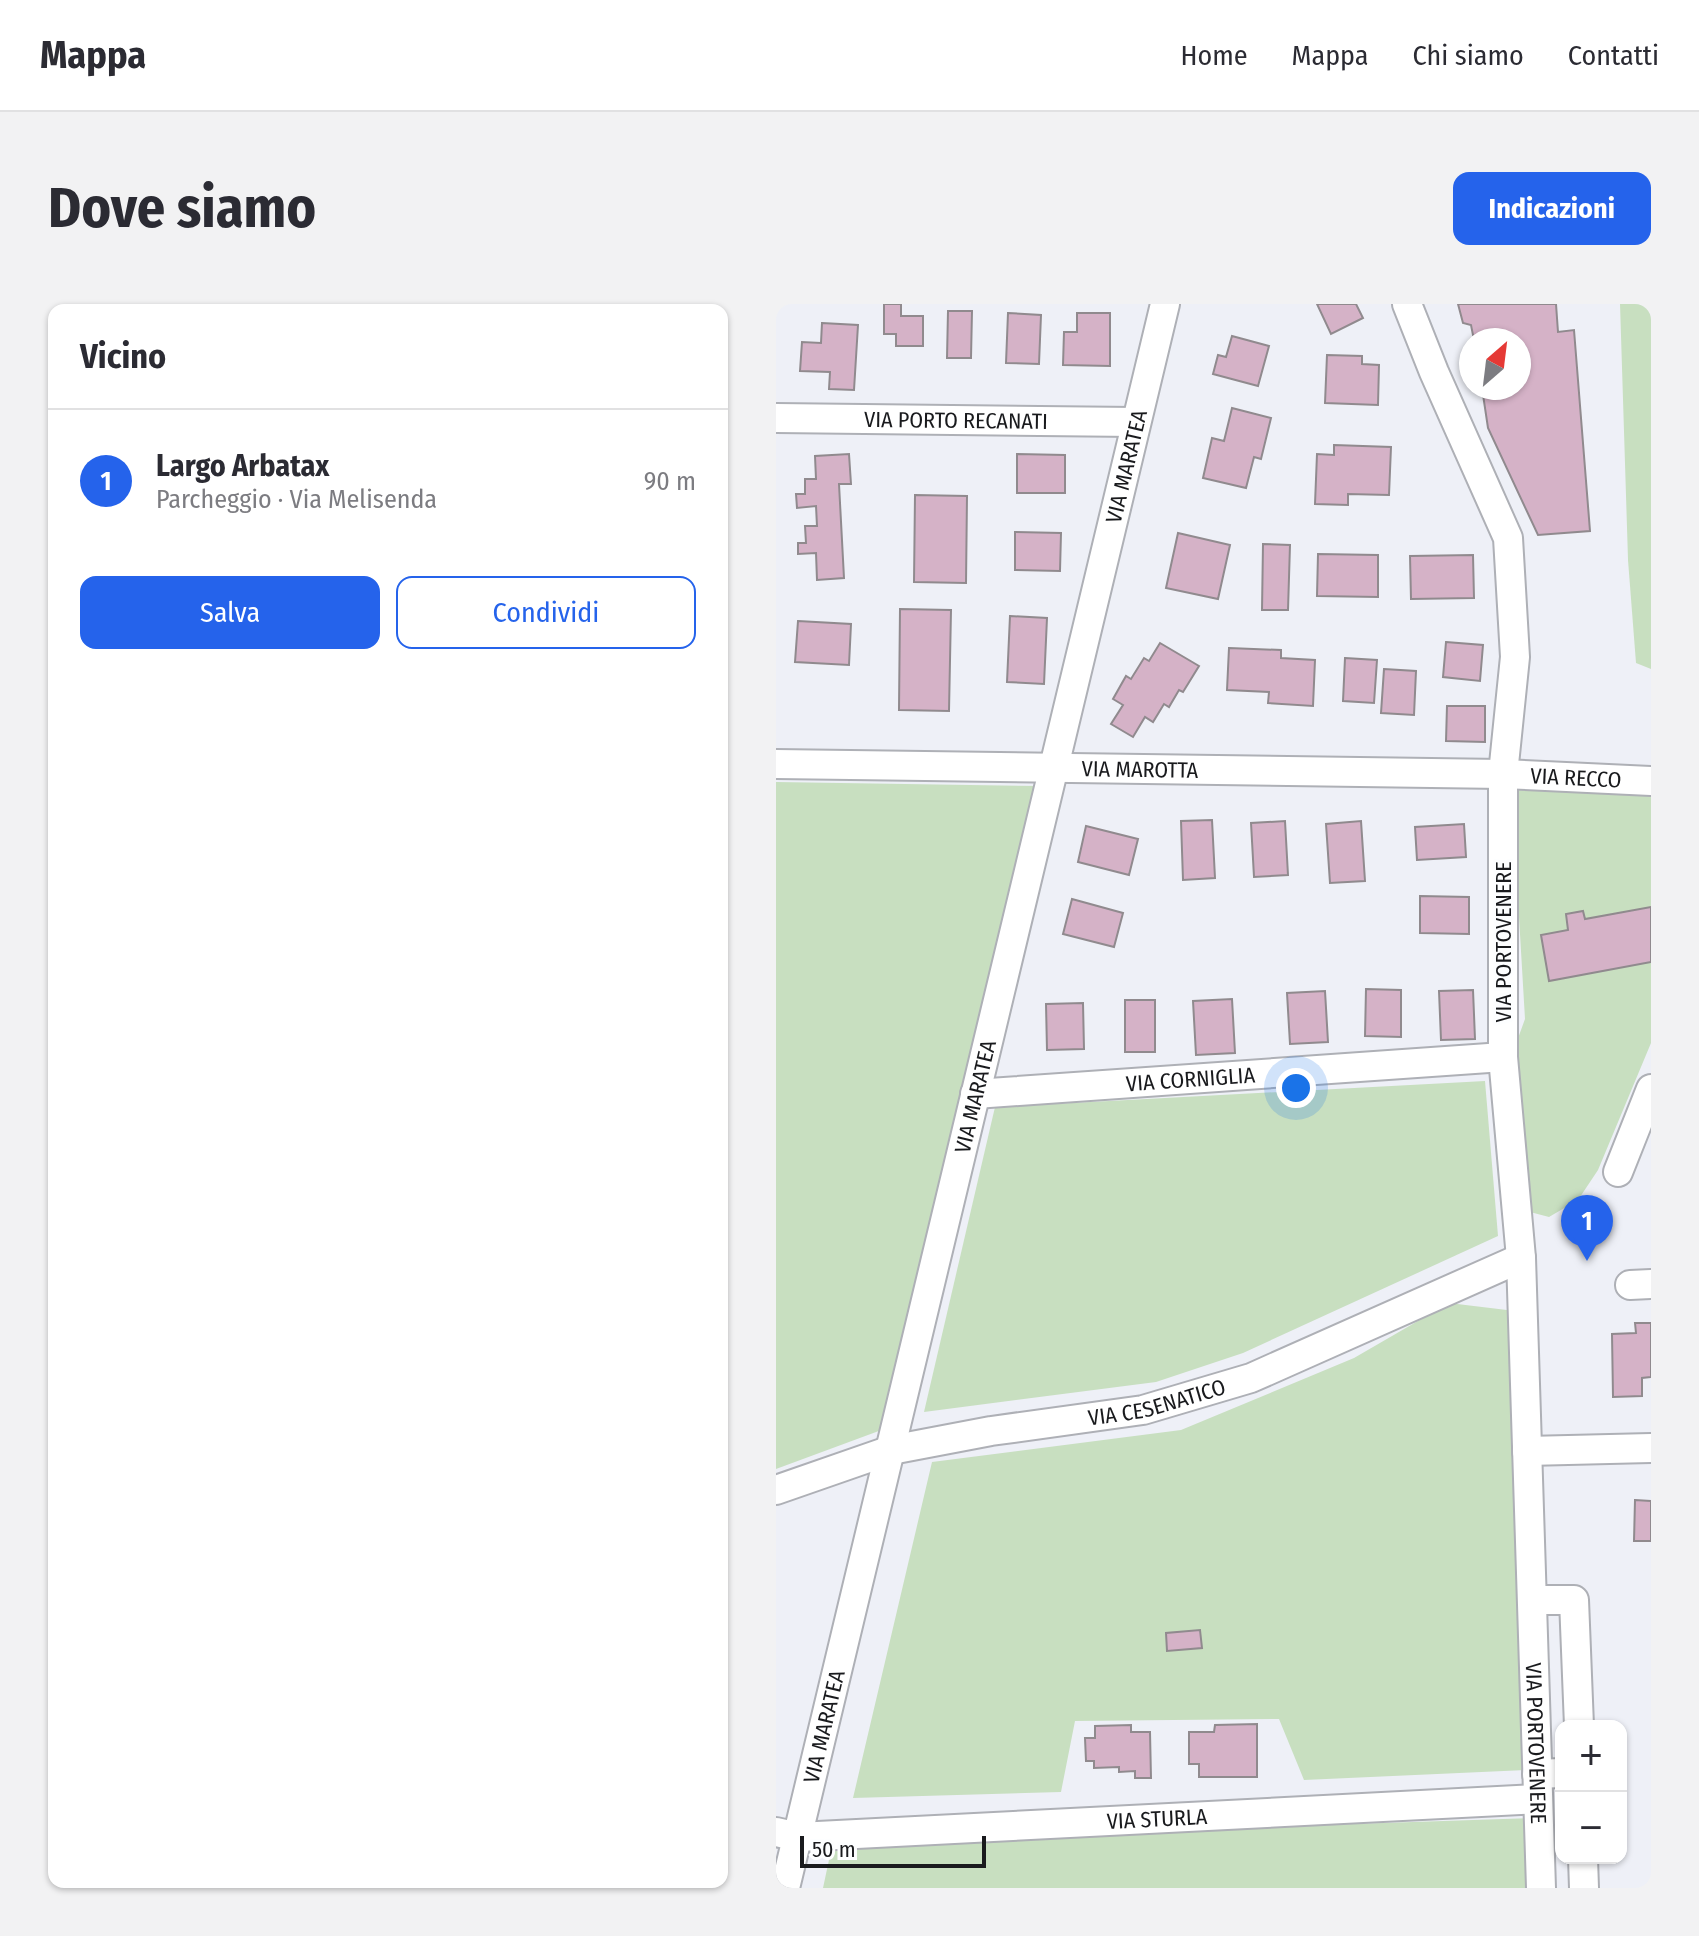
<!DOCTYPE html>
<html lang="it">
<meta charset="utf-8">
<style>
body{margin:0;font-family:"Fira Sans Condensed",sans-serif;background:#f2f2f3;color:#2b2b33}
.controls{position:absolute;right:24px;bottom:24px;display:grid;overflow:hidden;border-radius:16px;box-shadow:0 2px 6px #0004}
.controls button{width:72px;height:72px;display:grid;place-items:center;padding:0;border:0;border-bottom:2px solid #e1e1e2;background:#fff;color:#2b2b33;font:40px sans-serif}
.compass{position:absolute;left:683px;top:24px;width:72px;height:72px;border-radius:50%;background:#fff;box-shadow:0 2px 6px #0004;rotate:28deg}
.scale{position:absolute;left:24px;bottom:20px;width:186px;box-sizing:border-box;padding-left:8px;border:4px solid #191a1d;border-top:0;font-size:22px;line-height:28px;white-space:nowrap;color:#191a1d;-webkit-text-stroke:6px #fdfeff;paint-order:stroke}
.you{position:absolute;left:520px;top:784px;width:28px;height:28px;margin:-20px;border:6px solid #fff;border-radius:50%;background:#1a73e8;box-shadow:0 0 0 12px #1a73e833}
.badge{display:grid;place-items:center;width:52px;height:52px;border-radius:50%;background:#2563eb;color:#fff;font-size:26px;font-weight:700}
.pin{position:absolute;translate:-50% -66px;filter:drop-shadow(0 2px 4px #0008)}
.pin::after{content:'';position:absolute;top:42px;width:28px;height:24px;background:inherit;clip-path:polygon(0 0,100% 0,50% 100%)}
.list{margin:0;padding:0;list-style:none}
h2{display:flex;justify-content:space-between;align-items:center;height:104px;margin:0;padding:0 32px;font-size:34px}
h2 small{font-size:26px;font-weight:400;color:#7c7c81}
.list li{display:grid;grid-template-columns:52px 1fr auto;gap:24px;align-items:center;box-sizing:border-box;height:144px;padding:0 32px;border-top:2px solid #e1e1e2}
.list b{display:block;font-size:30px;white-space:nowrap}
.list p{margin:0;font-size:26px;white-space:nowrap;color:#7c7c81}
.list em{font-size:26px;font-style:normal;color:#7c7c81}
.actions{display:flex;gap:16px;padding:24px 32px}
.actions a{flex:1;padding:18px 0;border:2px solid #2563eb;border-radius:16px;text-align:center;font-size:28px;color:#2563eb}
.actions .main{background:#2563eb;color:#fff}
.map{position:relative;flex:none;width:875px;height:1584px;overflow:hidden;border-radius:16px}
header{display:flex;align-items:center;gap:48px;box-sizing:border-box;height:112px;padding:0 40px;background:#fff;border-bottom:2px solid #e1e1e2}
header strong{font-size:38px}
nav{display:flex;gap:44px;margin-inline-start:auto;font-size:28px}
.intro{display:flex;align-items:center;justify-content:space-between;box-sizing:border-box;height:192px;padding:0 48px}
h1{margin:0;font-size:56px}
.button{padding:20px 36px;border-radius:16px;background:#2563eb;color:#fff;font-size:28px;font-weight:700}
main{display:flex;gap:48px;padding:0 48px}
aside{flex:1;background:#fff;border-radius:16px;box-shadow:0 2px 6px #0004}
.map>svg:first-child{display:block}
.green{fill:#c8dfc0;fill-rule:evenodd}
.building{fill:#d5b2c7;stroke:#908a8e;stroke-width:2}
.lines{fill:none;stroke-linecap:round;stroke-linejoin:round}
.street-casing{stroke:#aeb0b6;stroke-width:32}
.street{stroke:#fff;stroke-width:28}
.labels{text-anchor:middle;stroke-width:7;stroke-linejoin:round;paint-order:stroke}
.street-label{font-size:22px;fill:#191a1d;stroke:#fdfeff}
</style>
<header>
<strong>Mappa</strong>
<nav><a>Home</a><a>Mappa</a><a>Chi siamo</a><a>Contatti</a></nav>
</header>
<div class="intro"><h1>Dove siamo</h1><a class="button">Indicazioni</a></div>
<main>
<aside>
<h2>Vicino<small></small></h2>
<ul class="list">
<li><span class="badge">1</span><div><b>Largo Arbatax</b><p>Parcheggio · Via Melisenda</p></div><em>90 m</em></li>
</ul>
<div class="actions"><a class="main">Salva</a><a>Condividi</a></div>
</aside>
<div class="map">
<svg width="875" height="1584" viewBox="0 0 875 1584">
<rect width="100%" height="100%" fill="#eef0f7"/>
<g class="green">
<path d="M 844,0 L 875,0 L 875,365 L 860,359 L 852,256 Z"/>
<path d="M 0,478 L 263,482 L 119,1121 L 0,1165 Z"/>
<path d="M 738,486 L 875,491 L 875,603 L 809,615 L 790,610 L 792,626 L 765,632 L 773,676 L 875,658 L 875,739 L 822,866 L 802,896 L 773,913 L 754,908 L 737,748 L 749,715 L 743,613 L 734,598 Z"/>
<path d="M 709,777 L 722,932 L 467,1049 L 380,1078 L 148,1108 L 219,803 Z"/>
<path d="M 673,999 L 739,1007 L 750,1466 L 528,1476 L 503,1415 L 299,1417 L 285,1488 L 77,1494 L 156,1158 L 405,1126 L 578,1054 ZM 424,1326 L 425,1344 L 391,1347 L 390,1329 Z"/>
<path d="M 758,1514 L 760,1584 L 47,1584 L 57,1537 Z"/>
</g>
<g class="building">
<path d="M 108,0 L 125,0 L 125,12 L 147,12 L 147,42 L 120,42 L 120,30 L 108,30 Z"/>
<path d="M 541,0 L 580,0 L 587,14 L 555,30 Z"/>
<path d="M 682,0 L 780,0 L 782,28 L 798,26 L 814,227 L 762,231 L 712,124 L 706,84 L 743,84 L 743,36 L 698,36 L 695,21 L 687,19 Z"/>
<path d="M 172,7 L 196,7 L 195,54 L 171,54 Z"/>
<path d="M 232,9 L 265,11 L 263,60 L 230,59 Z"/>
<path d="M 301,9 L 334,9 L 334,62 L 287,61 L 288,28 L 301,28 Z"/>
<path d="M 46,19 L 82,21 L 78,86 L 53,85 L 54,68 L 24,67 L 26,38 L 45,39 Z"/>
<path d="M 456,32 L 493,42 L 482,82 L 437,70 L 442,51 L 450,53 Z"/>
<path d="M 551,51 L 586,52 L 586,60 L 603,61 L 602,101 L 549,99 Z"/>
<path d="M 456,104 L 495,114 L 485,155 L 478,153 L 470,184 L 427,174 L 436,134 L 448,137 Z"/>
<path d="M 558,141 L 615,143 L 613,191 L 572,190 L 572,201 L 539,200 L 541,150 L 558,151 Z"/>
<path d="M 73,150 L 75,180 L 63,180 L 68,274 L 41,276 L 40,249 L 22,250 L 22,239 L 30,239 L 29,222 L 41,222 L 40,202 L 21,204 L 20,190 L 29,190 L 29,175 L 40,175 L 39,152 Z"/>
<path d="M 241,150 L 289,151 L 289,189 L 241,189 Z"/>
<path d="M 139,191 L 191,192 L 190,279 L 138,278 Z"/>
<path d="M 239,228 L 285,229 L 284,267 L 239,266 Z"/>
<path d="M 402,229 L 454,241 L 442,295 L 390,284 Z"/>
<path d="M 487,240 L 514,241 L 512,306 L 486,306 Z"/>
<path d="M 542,250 L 602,251 L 602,293 L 541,292 Z"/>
<path d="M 697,251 L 698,294 L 635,295 L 634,252 Z"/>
<path d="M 124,305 L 175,306 L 173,407 L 123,406 Z"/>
<path d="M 234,312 L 271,314 L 268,380 L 231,378 Z"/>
<path d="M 22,317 L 75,320 L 73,361 L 19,358 Z"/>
<path d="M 670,338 L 707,341 L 704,377 L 667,373 Z"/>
<path d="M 384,339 L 423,362 L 407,388 L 403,386 L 393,403 L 388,400 L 377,418 L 369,413 L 357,433 L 335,420 L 347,401 L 337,395 L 350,372 L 355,375 L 368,354 L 373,357 Z"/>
<path d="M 453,344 L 505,346 L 505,354 L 539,356 L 537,402 L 492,399 L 493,388 L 451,386 Z"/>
<path d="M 569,354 L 601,356 L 598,399 L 567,397 Z"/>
<path d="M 608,365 L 640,367 L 638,411 L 605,409 Z"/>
<path d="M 671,402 L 709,402 L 709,438 L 670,437 Z"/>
<path d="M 436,516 L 439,574 L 407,576 L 405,517 Z"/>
<path d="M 509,517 L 512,571 L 478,573 L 475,519 Z"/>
<path d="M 585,517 L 589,577 L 554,579 L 550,520 Z"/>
<path d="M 688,520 L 690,553 L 641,556 L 639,523 Z"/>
<path d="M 310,522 L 362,535 L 353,571 L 302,558 Z"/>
<path d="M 644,592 L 693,593 L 693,630 L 644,629 Z"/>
<path d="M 296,595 L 347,609 L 338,643 L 287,630 Z"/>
<path d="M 875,603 L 875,658 L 773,677 L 765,631 L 792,626 L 790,610 L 807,607 L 809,615 Z"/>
<path d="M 590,685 L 625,686 L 625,733 L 589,732 Z"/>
<path d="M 697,686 L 699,735 L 665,736 L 663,687 Z"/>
<path d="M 549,687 L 552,738 L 514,740 L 511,689 Z"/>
<path d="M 456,695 L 459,749 L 420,751 L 417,697 Z"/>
<rect x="349" y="696" width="30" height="52"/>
<path d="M 307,699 L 308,745 L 271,746 L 270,700 Z"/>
<path d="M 859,1019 L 875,1019 L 875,1073 L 866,1074 L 866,1092 L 837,1093 L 836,1030 L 860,1029 Z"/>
<path d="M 859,1196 L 875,1197 L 875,1237 L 858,1237 Z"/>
<path d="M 424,1326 L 426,1344 L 391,1347 L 390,1329 Z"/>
<path d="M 481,1420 L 481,1473 L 423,1473 L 423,1460 L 413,1460 L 413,1428 L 438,1428 L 439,1421 Z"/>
<path d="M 355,1421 L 355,1428 L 374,1428 L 375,1474 L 359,1474 L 359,1467 L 343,1468 L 343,1463 L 318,1464 L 318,1457 L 310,1457 L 309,1434 L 319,1434 L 319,1422 Z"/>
</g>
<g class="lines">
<defs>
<g id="street">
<path id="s1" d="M 631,0 L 658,68 L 732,234 L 739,353 L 727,470 L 727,753 L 745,954 L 765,1584"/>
<path id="s2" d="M 0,114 L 359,118"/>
<path id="s3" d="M 0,460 L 727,470 L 875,477"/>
<path id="s4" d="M 199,790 L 727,753"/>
<path d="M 842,868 L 875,785"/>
<path d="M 854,981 L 875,980"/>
<path d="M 751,1147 L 875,1144"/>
<path id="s5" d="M 0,1186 L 115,1146 L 215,1127 L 367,1106 L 475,1074 L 745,954"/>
<path d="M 756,1296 L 798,1296 L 803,1422"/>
<path d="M 761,1470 L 785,1469"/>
<path id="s6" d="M 0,1528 L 22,1533 L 762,1495"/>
<path d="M 807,1554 L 808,1584"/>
<path id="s7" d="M 9,1584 L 389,0"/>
</g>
</defs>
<use href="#street" class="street-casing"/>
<use href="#street" class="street"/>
</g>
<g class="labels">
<g class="street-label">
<text dy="8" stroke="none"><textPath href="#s2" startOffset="180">VIA PORTO RECANATI</textPath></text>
<text dy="8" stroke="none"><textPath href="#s7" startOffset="1462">VIA MARATEA</textPath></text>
<text dy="8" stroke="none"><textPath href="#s3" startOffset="364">VIA MAROTTA</textPath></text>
<text dy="8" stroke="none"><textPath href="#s3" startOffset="800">VIA RECCO</textPath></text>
<text transform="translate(727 638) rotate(-90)" y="8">VIA PORTOVENERE</text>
<text dy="8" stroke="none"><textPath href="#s4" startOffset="216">VIA CORNIGLIA</textPath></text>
<text dy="8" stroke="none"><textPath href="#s7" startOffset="814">VIA MARATEA</textPath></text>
<text dy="8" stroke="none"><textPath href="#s5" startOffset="392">VIA CESENATICO</textPath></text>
<text dy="8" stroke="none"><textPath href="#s7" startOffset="166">VIA MARATEA</textPath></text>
<text dy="8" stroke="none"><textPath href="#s1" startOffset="1462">VIA PORTOVENERE</textPath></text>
<text dy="8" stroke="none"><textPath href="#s6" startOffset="382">VIA STURLA</textPath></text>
</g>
</g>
</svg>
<div class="controls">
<button>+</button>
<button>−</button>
</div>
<svg class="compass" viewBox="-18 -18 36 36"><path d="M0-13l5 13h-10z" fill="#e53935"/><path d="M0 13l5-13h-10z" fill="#7c7c81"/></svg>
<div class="scale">50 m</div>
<div class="you"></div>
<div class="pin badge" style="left:811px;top:957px">1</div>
</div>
</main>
